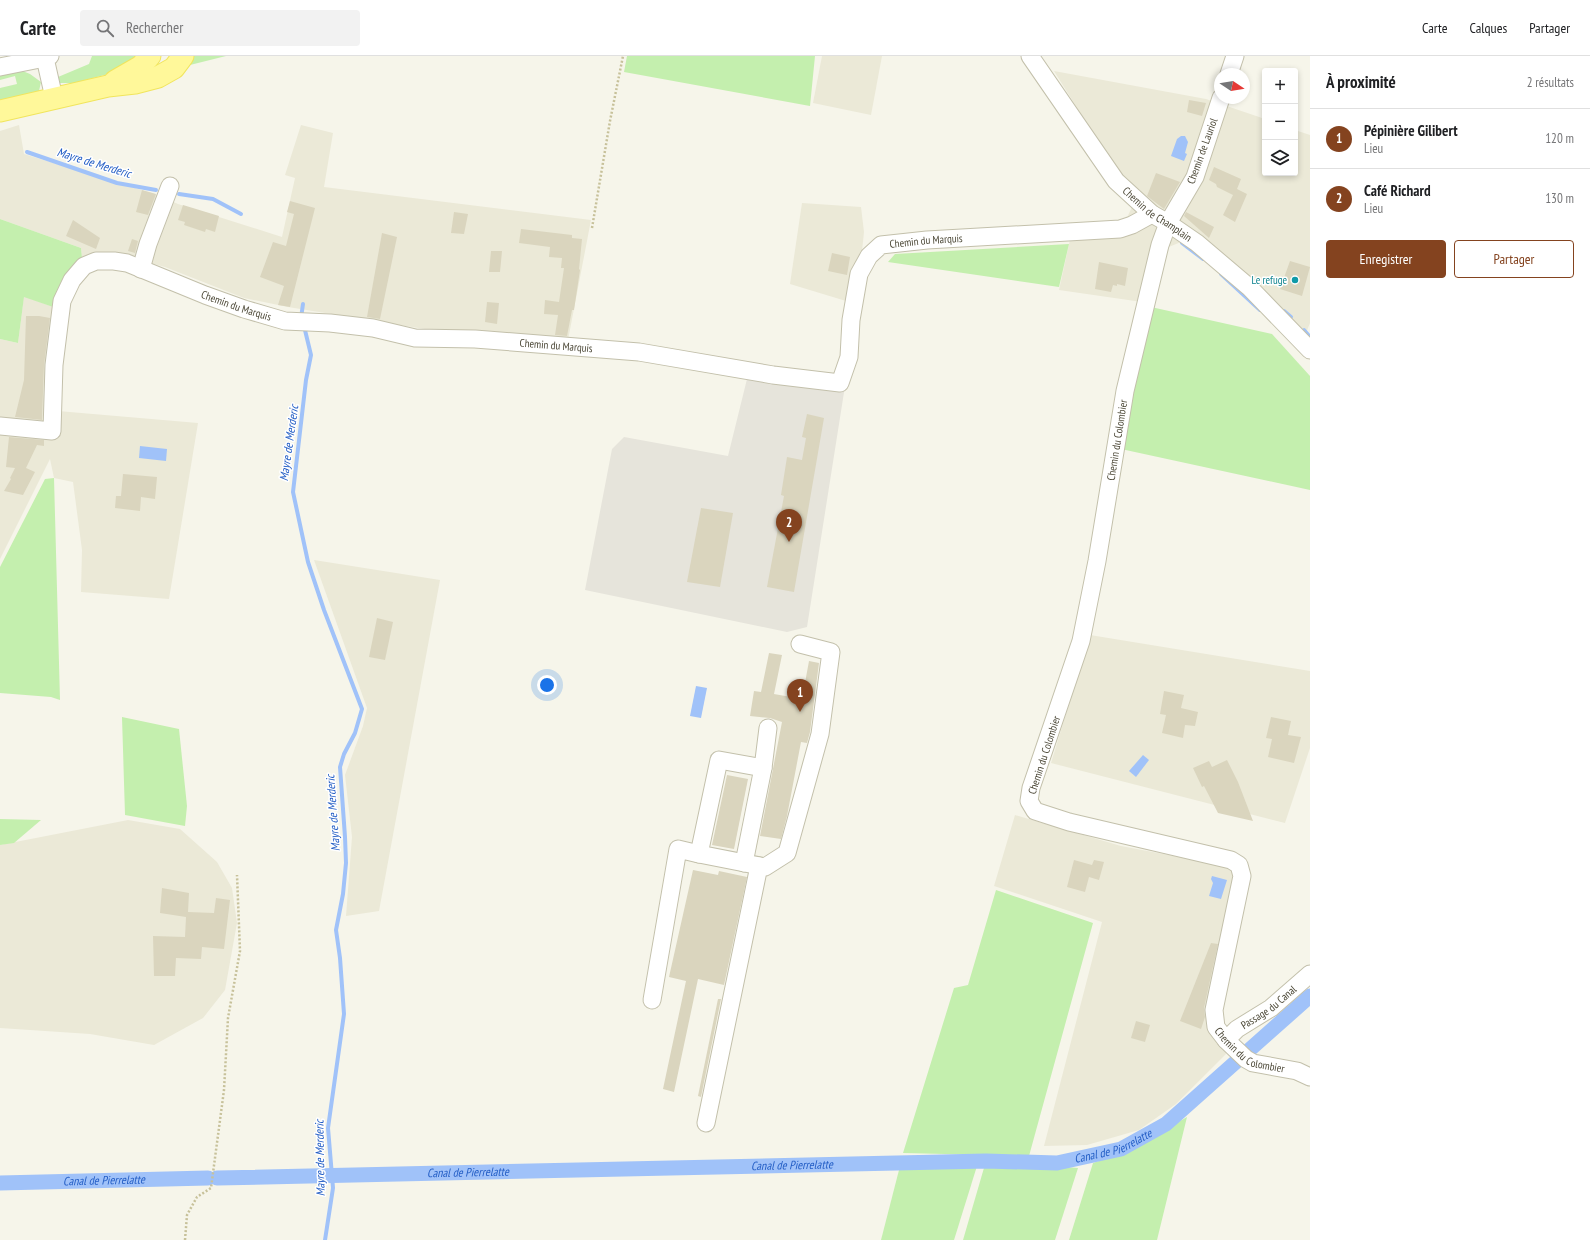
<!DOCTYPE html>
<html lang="fr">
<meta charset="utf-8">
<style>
body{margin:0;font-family:"PT Sans Narrow",sans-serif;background:#f2f2f2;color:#202124}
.controls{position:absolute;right:12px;top:12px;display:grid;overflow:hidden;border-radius:4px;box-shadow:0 2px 6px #0003}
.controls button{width:36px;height:36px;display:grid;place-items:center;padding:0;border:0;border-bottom:1px solid #e0e0e0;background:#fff;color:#202124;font:20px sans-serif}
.compass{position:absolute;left:1214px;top:12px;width:36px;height:36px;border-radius:50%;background:#fff;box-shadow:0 2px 6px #0003;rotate:102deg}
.you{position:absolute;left:547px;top:629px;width:14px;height:14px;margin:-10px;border:3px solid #fff;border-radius:50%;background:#1a73e8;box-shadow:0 0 0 6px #1a73e833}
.badge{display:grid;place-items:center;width:26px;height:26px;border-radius:50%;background:#84431f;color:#fff;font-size:13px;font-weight:700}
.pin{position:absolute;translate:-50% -33px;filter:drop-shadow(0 1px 2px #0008)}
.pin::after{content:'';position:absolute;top:21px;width:14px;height:12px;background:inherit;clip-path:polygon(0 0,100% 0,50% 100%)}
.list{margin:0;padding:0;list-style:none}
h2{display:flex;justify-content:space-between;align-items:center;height:52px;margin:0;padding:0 16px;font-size:17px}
h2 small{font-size:13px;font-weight:400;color:#757577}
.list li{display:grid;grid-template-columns:26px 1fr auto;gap:12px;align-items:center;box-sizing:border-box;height:60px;padding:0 16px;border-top:1px solid #e0e0e0}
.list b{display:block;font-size:15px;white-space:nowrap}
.list p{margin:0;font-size:13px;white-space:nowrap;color:#757577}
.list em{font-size:13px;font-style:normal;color:#757577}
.actions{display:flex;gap:8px;padding:12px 16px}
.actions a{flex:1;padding:9px 0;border:1px solid #84431f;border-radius:4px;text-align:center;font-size:14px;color:#84431f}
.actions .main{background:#84431f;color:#fff}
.icon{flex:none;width:22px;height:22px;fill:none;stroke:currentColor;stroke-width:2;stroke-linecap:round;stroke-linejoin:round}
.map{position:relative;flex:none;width:1310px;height:1184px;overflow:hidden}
header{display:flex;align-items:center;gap:24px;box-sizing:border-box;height:56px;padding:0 20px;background:#fff;border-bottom:1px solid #e0e0e0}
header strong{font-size:19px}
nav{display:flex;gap:22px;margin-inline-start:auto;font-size:14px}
.search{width:280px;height:36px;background:#f2f2f2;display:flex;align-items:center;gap:10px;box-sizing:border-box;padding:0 14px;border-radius:4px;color:#757577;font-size:15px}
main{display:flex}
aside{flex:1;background:#fff}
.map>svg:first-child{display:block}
.residential{fill:#ebe9d7}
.industrial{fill:#e6e4db}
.green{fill:#c4efae}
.water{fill:#a0c2f9}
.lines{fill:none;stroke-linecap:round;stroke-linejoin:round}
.stream{stroke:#a0c2f9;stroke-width:4}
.canal{stroke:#a0c2f9;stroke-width:15}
.building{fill:#dad5be}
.minor-casing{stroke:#c3c0ab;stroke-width:19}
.major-casing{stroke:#f1e55d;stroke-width:23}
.path{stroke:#c7c19a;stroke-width:2.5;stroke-dasharray:2 2;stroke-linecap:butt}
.minor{stroke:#fff;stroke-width:17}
.major{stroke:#fff89a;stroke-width:21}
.culture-dot{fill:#0f9aa8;stroke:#fff;stroke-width:1.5}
.labels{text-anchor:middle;stroke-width:3;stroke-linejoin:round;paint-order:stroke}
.street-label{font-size:11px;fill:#4c4837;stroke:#fff}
.culture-label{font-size:11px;fill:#0d838f;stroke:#fff;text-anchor:end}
.water-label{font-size:12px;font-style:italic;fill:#225dc5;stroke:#fff}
</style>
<header>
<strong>Carte</strong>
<div class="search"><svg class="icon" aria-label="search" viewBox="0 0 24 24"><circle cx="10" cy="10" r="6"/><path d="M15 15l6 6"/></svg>Rechercher</div>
<nav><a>Carte</a><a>Calques</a><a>Partager</a></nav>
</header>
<main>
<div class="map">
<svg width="1310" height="1184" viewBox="0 0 1310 1184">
<rect width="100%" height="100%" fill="#f6f5ea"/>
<g class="residential">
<path d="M 822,0 L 882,0 L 871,59 L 813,47 Z"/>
<path d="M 1054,15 L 1206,43 L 1265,63 L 1265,117 L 1295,117 L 1295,74 L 1310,79 L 1310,267 L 1306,277 L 1181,186 L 1154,197 L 1142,246 L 1059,234 L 1073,170 L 1125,166 L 1137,140 L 1119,119 Z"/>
<path d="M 19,69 L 24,98 L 158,139 L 178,148 L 282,181 L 295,122 L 285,119 L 301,69 L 333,77 L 324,131 L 591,164 L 568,284 L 437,275 L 288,251 L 244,242 L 165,211 L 136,203 L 117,199 L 82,202 L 81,192 L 0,163 L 0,75 Z"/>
<path d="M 802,147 L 861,151 L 864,176 L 862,195 L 846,245 L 790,228 Z"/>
<path d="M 24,240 L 56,252 L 58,355 L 198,367 L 169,543 L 81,536 L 82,494 L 73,426 L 54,422 L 50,403 L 0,503 L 0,283 L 18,287 Z"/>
<path d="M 314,504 L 440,524 L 379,855 L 346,860 L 352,781 L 345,719 L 363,670 L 367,652 Z"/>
<path d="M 1090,579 L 1310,615 L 1310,692 L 1285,767 L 1051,707 Z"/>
<path d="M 1015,759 L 1121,790 L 1232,811 L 1246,822 L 1217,961 L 1226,998 L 1176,1048 L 1139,1074 L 1087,1089 L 1044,1090 L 1102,866 L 994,830 Z"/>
<path d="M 128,764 L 180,773 L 217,806 L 232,832 L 237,867 L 225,934 L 203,962 L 154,989 L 90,978 L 0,972 L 0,789 Z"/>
</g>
<path class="industrial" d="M 747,323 L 845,330 L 807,571 L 787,576 L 585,534 L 612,393 L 624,381 L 728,400 Z"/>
<g class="green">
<path d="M 92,0 L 140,0 L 112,17 L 74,27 L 60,27 L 58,21 L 89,8 Z"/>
<path d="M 192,0 L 226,0 L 186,10 Z"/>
<path d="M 627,0 L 815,0 L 810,50 L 624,16 Z"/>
<path d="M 20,14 L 30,18 L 41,26 L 39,35 L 0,44 L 0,32 L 17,28 L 15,20 L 0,24 L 0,15 Z"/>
<path d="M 0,163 L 81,192 L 82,202 L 56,252 L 24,241 L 18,287 L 0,283 Z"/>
<path d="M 1069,188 L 1059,231 L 888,206 L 895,198 Z"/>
<path d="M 1151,251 L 1272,278 L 1310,320 L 1310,434 L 1121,393 Z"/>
<path d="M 54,422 L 60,644 L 51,641 L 0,637 L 0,511 L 45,423 Z"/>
<path d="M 122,661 L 179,673 L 187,750 L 185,770 L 125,759 Z"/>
<path d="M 0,763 L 41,764 L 14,787 L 0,789 Z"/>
<path d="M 996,834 L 1093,867 L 1029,1100 L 903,1097 L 954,932 L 968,929 Z"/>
<path d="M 1187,1061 L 1157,1184 L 1069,1184 L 1093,1107 L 1126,1096 Z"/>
<path d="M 986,1105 L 1078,1112 L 1055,1184 L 963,1184 Z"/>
<path d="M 977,1110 L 954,1184 L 881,1184 L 899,1114 Z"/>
</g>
<g class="water">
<path d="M 1181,80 L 1185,80 L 1188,86 L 1185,97 L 1187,98 L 1184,105 L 1171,100 L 1177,83 Z"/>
<path d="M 140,390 L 167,393 L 166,405 L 139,402 Z"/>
<path d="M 696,630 L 707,632 L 701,662 L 690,660 Z"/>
<path d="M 1143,699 L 1149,704 L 1136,721 L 1129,715 Z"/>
<path d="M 1212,820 L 1227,824 L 1221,843 L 1209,840 L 1213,827 L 1211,823 Z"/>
</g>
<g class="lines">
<g class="stream">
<path d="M 1216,39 L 1220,28"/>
<path d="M 27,96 L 117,127 L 156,134"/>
<path d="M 179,138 L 213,143 L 241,158"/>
<path d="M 1182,187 L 1203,203"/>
<path d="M 1221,218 L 1260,254"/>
<path d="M 1284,255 L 1291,261"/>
<path d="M 301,262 L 303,248"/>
<path d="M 304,270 L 311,299 L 306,324 L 293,436 L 308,506 L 324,554 L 362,653 L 355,677 L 344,698 L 340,711 L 345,781 L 346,807 L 343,838 L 336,874 L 340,902 L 344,958 L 328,1072 L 333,1132 L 325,1184"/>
<path d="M 1304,274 L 1310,281"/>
</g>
<g class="canal">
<path id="s1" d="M 217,1122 L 986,1105 L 1057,1107 L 1121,1093 L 1166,1068 L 1310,940"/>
<path id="s2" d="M 0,1127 L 208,1122"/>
</g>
</g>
<g class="building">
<path d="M 1189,44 L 1206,47 L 1202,60 L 1187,56 Z"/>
<path d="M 1214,111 L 1241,123 L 1237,133 L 1247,138 L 1235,166 L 1223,159 L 1233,139 L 1217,131 L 1216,128 L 1209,124 Z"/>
<path d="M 1156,117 L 1180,126 L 1164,153 L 1147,140 Z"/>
<path d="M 142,134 L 156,138 L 148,159 L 136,156 Z"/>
<path d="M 290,145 L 315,152 L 290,251 L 278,249 L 284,230 L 260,221 L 273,186 L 286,190 L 294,158 L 287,156 Z"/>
<path d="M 183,149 L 219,160 L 215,176 L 206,173 L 205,176 L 184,169 L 185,166 L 178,164 Z"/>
<path d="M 454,156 L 468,158 L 464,178 L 451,177 Z"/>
<path d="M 1186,156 L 1214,171 L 1209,182 L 1184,160 Z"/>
<path d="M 73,164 L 100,182 L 96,193 L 66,180 Z"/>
<path d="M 521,173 L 572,179 L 572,182 L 582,183 L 579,213 L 580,214 L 574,254 L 572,254 L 567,280 L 555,279 L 558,259 L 544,258 L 545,244 L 559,246 L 564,212 L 561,212 L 562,202 L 549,201 L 550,191 L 519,187 Z"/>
<path d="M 382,177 L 397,181 L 380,263 L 367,261 Z"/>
<path d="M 132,183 L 138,185 L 135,197 L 128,195 Z"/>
<path d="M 491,195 L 502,195 L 500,216 L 489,216 Z"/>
<path d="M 832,197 L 850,201 L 847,219 L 828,215 Z"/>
<path d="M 1290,205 L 1310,211 L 1302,240 L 1280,233 Z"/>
<path d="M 1099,206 L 1128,212 L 1125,230 L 1117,228 L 1117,230 L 1113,229 L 1111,236 L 1095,233 Z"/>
<path d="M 487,246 L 499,247 L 497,268 L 485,266 Z"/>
<path d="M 26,260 L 39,260 L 50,262 L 44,309 L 42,364 L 15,361 L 24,324 Z"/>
<path d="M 807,358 L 824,362 L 794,536 L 767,531 L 784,440 L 781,439 L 787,401 L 802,404 L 806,382 L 802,381 Z"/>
<path d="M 9,381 L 44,384 L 44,390 L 37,389 L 26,412 L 35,416 L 23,439 L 4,435 L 11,423 L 10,422 L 15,412 L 6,411 Z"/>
<path d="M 123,418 L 157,421 L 155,443 L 141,441 L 140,455 L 115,452 L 116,440 L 121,440 Z"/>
<path d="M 701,452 L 733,457 L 720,531 L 687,526 Z"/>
<path d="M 377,562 L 393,566 L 385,604 L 369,601 Z"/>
<path d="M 769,597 L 782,599 L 774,638 L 802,643 L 809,605 L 819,607 L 810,676 L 807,687 L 801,686 L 787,760 L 781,783 L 760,780 L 782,666 L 770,662 L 750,660 L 754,635 L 761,636 Z"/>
<path d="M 1164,635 L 1184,639 L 1181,652 L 1198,656 L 1195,670 L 1185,669 L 1183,682 L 1162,677 L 1166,659 L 1160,658 Z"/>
<path d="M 1271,661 L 1291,665 L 1288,679 L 1301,681 L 1294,707 L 1268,701 L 1272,683 L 1266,682 Z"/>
<path d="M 1227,704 L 1238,726 L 1253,765 L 1218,757 L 1204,730 L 1202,731 L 1193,712 L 1209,705 L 1212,711 Z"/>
<path d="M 727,719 L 748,723 L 734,793 L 712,789 Z"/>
<path d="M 1074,804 L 1092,809 L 1094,804 L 1104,806 L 1099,824 L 1089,821 L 1085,836 L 1067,831 Z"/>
<path d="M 693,814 L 718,819 L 719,815 L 747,821 L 724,929 L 698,923 L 674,1036 L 663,1033 L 686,925 L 669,921 Z"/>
<path d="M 162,832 L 189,837 L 188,856 L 214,857 L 216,842 L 230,844 L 224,893 L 202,891 L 201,903 L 176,902 L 175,920 L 154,920 L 153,880 L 185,881 L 186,861 L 160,857 Z"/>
<path d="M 1211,887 L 1218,888 L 1204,952 L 1205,961 L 1201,973 L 1180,965 Z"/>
<path d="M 718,943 L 721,943 L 701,1041 L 698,1040 Z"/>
<path d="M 1136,965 L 1150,969 L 1145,986 L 1131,982 Z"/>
</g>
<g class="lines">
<defs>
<g id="minor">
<path d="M 50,0 L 45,2 L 54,42"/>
<path id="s3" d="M 1030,0 L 1116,125 L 1152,158 L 1168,167 L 1197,187 L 1250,232 L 1310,294"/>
<path d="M 0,11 L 45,2"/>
<path d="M 1229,18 L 1235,0"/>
<path id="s4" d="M 1221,42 L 1195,121 L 1168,167 L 1160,189 L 1125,335 L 1097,505 L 1081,585 L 1031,732 L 1029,745 L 1035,755 L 1069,766 L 1231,804 L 1239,809 L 1242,820 L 1214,954 L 1216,971 L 1226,984 L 1246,1003 L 1253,1007 L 1297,1015 L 1310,1021"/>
<path d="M 141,213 L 148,188 L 170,130"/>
<path id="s5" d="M 0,370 L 52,375 L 54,309 L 62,245 L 72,224 L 84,210 L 96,205 L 114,205 L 127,207 L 205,239 L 244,253 L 285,265 L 330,267 L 373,272 L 415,282 L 475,283 L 639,296 L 773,319 L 840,327 L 849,301 L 851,264 L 859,218 L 869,200 L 881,189 L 927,184 L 1120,173 L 1132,169 L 1152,158"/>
<path d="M 768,672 L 763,712 L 719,704 L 699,798 L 765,811 L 787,797 L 820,678 L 831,596 L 800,588"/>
<path d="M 744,807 L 763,712"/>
<path d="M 652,944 L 678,793 L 699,798"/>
<path id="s6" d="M 1226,984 L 1237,973 L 1271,952 L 1310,918"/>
<path d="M 706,1067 L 759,810"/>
</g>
<g id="major">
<path d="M 115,25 L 141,10 L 150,0"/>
<path d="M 0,55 L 108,30 L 135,27 L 158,21 L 174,12 L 183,0"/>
</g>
</defs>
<use href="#minor" class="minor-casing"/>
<use href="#major" class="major-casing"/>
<g class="path">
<path d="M 592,172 L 610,65 L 623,0"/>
<path d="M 185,1184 L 187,1159 L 197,1141 L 211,1132 L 224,1034 L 228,962 L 240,895 L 237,819"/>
</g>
<use href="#minor" class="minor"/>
<use href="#major" class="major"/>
</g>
<circle class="culture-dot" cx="1295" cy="224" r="4"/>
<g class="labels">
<g class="street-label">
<text transform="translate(1202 95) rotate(-70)" y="4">Chemin de Lauriol</text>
<text dy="4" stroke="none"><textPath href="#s3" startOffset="205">Chemin de Champlain</textPath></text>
<text dy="4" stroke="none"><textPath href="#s5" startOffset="1190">Chemin du Marquis</textPath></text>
<text dy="4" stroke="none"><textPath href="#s5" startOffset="386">Chemin du Marquis</textPath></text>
<text dy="4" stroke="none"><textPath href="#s5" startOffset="710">Chemin du Marquis</textPath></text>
<text transform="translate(1117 384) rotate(-81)" y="4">Chemin du Colombier</text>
<text transform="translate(1044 699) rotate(-72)" y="4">Chemin du Colombier</text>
<text dy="4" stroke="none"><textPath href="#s6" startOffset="54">Passage du Canal</textPath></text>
<text dy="4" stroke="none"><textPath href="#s4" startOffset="1164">Chemin du Colombier</textPath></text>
</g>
<g class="culture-label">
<text x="1287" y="228">Le refuge</text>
</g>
<g class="water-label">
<text transform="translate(94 107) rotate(17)" y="4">Mayre de Merderic</text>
<text transform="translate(289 387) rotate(-82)" y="4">Mayre de Merderic</text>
<text transform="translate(333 757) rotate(-94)" y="4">Mayre de Merderic</text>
<text dy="4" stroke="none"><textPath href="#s1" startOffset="899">Canal de Pierrelatte</textPath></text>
<text transform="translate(320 1102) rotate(-91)" y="4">Mayre de Merderic</text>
<text dy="4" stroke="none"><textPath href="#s1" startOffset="575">Canal de Pierrelatte</textPath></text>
<text dy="4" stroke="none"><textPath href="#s1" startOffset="251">Canal de Pierrelatte</textPath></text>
<text dy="4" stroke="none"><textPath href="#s2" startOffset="104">Canal de Pierrelatte</textPath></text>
</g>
</g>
</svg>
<div class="controls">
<button>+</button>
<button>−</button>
<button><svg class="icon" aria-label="layers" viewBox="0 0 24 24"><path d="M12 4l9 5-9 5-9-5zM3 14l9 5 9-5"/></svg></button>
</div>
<svg class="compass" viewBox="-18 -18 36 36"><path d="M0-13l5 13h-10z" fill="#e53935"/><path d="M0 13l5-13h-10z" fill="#757577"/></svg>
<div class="you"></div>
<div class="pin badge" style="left:800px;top:656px">1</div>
<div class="pin badge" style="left:789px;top:486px">2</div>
</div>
<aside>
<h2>À proximité<small>2 résultats</small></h2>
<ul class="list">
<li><span class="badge">1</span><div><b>Pépinière Gilibert</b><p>Lieu</p></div><em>120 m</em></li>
<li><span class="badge">2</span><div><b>Café Richard</b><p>Lieu</p></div><em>130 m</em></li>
</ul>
<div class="actions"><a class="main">Enregistrer</a><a>Partager</a></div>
</aside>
</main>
